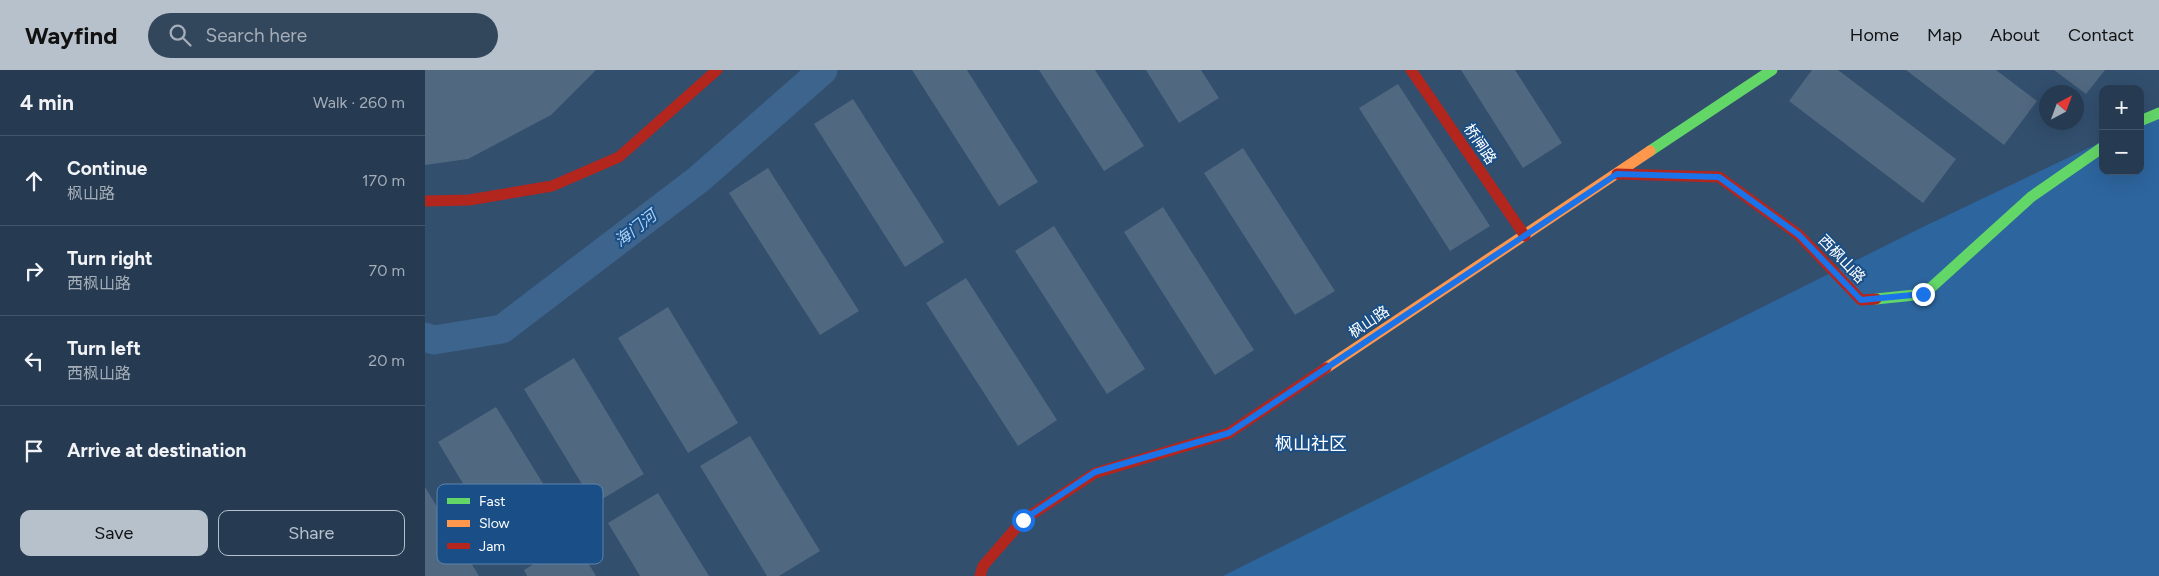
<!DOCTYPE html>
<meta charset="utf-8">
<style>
body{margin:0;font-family:Figtree,"Noto Sans SC",sans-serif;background:#32465c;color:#f1f3f6}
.controls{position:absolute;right:15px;top:15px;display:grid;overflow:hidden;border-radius:10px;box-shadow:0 5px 20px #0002}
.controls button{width:45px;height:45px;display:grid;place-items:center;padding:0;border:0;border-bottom:1px solid #425569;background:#263b52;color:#f1f3f6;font:25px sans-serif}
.compass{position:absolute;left:1614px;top:15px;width:45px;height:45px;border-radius:50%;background:#263b52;box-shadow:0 5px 20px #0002;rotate:41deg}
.stop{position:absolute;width:15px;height:15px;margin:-11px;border:4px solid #1a73e8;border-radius:50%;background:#fff}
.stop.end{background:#1a73e8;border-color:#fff;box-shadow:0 1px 5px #0008}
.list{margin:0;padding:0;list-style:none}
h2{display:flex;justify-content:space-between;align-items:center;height:65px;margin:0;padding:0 20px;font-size:21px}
h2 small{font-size:16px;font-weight:400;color:#a4adb8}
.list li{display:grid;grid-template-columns:32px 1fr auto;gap:15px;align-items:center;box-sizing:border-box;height:90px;padding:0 20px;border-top:1px solid #425569}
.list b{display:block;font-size:19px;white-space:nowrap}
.list p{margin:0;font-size:16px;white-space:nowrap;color:#a4adb8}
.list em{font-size:16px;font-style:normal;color:#a4adb8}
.actions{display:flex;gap:10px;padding:15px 20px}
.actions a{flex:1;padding:11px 0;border:1px solid #b7c1cc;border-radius:10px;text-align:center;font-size:18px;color:#b7c1cc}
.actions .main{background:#b7c1cc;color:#111}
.icon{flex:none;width:28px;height:28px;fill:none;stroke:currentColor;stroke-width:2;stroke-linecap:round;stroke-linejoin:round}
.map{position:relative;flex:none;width:1734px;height:506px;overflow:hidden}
header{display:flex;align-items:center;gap:30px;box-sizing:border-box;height:70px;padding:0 25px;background:#b7c1cc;color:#111}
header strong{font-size:24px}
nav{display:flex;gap:28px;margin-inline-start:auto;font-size:18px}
.search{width:350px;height:45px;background:#32465c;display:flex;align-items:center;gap:12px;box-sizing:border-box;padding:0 18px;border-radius:28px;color:#a4adb8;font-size:19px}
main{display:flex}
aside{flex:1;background:#263b52}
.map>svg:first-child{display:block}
.green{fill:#2d659e}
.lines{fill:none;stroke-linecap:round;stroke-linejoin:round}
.canal{stroke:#3d648c;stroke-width:29}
.building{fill:#506880}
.fast{stroke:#63d668;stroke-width:11}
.slow{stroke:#ff974d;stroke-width:11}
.jam{stroke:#b3261e;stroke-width:11}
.route{stroke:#1a73e8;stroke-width:6}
.labels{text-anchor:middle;stroke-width:4;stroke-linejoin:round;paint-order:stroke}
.street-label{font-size:15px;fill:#fff;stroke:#194e86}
.water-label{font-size:16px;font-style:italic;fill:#abd0f4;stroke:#194e86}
.quarter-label{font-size:18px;fill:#fff;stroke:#194e86}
.key{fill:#194e86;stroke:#5e83aa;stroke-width:1}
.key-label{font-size:14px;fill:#fff}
</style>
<header>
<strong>Wayfind</strong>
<div class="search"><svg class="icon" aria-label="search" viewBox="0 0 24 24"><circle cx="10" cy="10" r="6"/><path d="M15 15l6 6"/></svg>Search here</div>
<nav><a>Home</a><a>Map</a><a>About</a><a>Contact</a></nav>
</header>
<main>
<aside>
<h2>4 min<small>Walk · 260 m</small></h2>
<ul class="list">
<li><svg class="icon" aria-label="ahead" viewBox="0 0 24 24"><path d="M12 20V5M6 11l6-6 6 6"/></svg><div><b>Continue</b><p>枫山路</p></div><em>170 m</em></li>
<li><svg class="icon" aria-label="right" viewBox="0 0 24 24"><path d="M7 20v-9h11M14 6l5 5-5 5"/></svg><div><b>Turn right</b><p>西枫山路</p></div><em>70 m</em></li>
<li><svg class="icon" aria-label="left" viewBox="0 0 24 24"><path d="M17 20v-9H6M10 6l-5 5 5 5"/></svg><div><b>Turn left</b><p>西枫山路</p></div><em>20 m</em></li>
<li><svg class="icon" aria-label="arrive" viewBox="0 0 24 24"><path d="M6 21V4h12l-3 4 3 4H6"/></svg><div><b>Arrive at destination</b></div></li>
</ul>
<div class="actions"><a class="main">Save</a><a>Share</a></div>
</aside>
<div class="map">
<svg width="1734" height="506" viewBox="0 0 1734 506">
<rect width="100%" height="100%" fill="#324f6e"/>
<path class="green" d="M 1734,44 L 1734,506 L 798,506 L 1500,156 L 1678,71 L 1678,101 L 1715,101 L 1715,53 Z"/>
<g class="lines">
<path class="canal" d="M 0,267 L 9,270 L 77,259 L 274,109 L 398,0"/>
</g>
<g class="building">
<path d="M 0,0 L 171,0 L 126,45 L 43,89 L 0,95 Z"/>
<path d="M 487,0 L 542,0 L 613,112 L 574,136 Z"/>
<path d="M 614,0 L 670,0 L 719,76 L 679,101 Z"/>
<path d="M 721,0 L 776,0 L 794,28 L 754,53 Z"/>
<path d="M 1036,0 L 1090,0 L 1137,73 L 1098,98 Z"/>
<path d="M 1387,0 L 1413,0 L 1531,89 L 1498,133 L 1364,31 Z"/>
<path d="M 1481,0 L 1571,0 L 1612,31 L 1579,75 Z"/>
<path d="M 1629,0 L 1680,0 L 1661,24 Z"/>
<path d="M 973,14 L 1065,156 L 1025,181 L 934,38 Z"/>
<path d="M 428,29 L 519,172 L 480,197 L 389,54 Z"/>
<path d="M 818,78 L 910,221 L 870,245 L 779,103 Z"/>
<path d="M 343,98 L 434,241 L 395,265 L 304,123 Z"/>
<path d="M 738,137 L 829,280 L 790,305 L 699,162 Z"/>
<path d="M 629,156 L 720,299 L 682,324 L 590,181 Z"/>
<path d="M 541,208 L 632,350 L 593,376 L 501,233 Z"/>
<path d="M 243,237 L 313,353 L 263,383 L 193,268 Z"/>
<path d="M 149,288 L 219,404 L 169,434 L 99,319 Z"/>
<path d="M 71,337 L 141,451 L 82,487 L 13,372 Z"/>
<path d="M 325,366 L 395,481 L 354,506 L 342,506 L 275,396 Z"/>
<path d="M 0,417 L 54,506 L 0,506 Z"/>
<path d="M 233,423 L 284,506 L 215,506 L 183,453 Z"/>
<path d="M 149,469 L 171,506 L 102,506 L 99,500 Z"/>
</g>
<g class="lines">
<g class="fast">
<path d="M 1715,51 L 1734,43"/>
<path d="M 1225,81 L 1347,0"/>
<path d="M 1451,229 L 1499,224 L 1606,127 L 1678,77"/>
</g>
<path class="slow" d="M 901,298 L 1225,81"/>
<g class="jam">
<path d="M 986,0 L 1100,166"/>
<path d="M 1192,104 L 1294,107 L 1374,165 L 1436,230 L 1451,229"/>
<path d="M 0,131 L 44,130 L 127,116 L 194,87 L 292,0"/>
<path d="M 555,506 L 558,496 L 598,450 L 670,403 L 804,363 L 901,298"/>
</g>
</g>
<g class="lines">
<path class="route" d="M 598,450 L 670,402 L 804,363 L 1192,104 L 1294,107 L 1374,165 L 1436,230 L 1498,224"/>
</g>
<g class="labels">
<g class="street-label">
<text transform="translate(1055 74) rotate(56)" y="5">桥闸路</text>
<text transform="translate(1417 189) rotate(46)" y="5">西枫山路</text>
<text transform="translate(944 252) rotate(-34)" y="5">枫山路</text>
</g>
<g class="water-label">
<text transform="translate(210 158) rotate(-38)" y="6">海门河</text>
</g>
<g class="quarter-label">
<text x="886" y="380">枫山社区</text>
</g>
</g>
<rect x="12" y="414" width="166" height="80" rx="8" class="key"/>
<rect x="22" y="428" width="23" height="6" fill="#63d668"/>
<rect x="22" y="450" width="23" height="7" fill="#ff974d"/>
<rect x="22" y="473" width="23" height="6" fill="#b3261e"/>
<g class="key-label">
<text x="54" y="436">Fast</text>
<text x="54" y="458">Slow</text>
<text x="54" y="481">Jam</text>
</g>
</svg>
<div class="controls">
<button>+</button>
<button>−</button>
</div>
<svg class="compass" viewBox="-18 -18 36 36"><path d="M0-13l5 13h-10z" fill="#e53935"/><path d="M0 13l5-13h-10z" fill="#a4adb8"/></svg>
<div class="stop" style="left:598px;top:450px"></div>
<div class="stop end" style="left:1498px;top:224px"></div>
</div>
</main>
